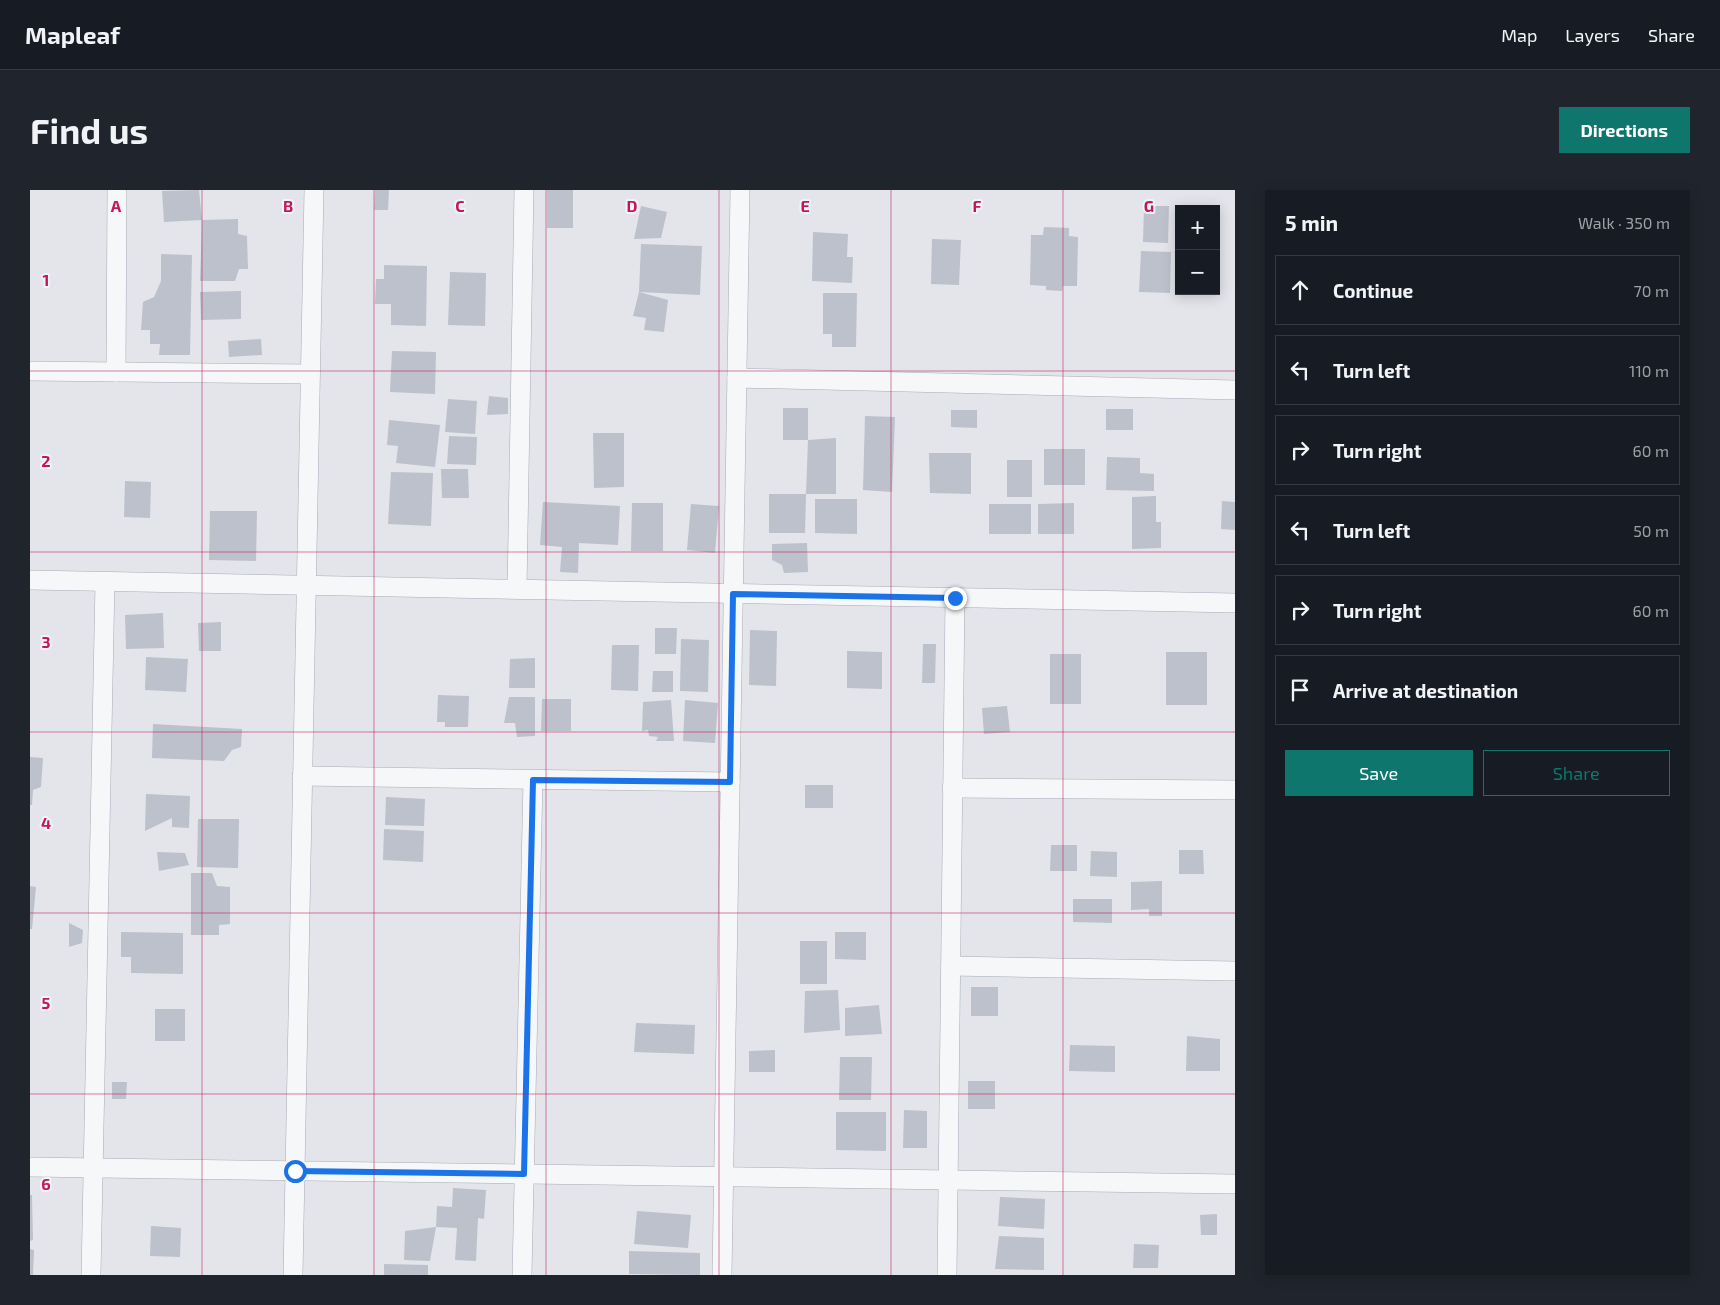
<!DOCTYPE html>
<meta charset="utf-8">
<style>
body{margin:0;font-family:"Exo 2",sans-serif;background:#20242c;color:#f1f3f6}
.controls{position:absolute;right:15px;top:15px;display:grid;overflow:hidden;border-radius:0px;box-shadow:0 2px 12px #0003}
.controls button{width:45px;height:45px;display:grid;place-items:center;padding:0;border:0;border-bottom:1px solid #363941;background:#171b24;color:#f1f3f6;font:25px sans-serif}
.stop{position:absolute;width:15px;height:15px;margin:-11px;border:4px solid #1a73e8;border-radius:50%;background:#fff}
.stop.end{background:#1a73e8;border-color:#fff;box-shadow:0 1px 5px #0008}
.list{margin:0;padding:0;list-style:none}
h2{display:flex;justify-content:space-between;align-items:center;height:65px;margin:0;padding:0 20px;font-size:21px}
h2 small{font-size:16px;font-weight:400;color:#9ea1a6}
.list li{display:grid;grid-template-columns:32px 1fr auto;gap:15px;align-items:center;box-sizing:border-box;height:70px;margin:0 10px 10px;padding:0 10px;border:1px solid #363941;border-radius:0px}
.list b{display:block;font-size:19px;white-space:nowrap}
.list em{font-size:16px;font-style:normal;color:#9ea1a6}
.actions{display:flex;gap:10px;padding:15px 20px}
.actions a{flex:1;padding:11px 0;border:1px solid #0f766e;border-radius:0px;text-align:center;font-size:18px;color:#0f766e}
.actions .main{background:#0f766e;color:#fff}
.icon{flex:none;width:28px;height:28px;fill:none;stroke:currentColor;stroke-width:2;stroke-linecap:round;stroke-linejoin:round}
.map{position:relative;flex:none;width:1205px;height:1085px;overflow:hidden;border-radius:0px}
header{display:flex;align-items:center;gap:30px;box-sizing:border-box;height:70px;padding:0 25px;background:#171b24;border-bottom:1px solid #363941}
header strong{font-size:24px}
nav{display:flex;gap:28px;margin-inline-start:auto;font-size:18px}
.intro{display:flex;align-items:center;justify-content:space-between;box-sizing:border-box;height:120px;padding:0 30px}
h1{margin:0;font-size:35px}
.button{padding:12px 22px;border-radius:0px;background:#0f766e;color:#fff;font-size:18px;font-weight:700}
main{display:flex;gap:30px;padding:0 30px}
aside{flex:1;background:#171b24;border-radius:0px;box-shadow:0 2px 12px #0003}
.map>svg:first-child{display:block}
.building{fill:#bcc1cc}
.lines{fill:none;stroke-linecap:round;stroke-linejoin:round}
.street-casing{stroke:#a7abb6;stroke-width:20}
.street{stroke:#f6f7f9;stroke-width:19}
.route{stroke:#1a73e8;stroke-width:6}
.grid{fill:none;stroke:#c2185b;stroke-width:1;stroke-opacity:0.55}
.grid-label{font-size:16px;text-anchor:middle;font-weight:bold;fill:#c2185b;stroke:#f3f4f8;stroke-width:4;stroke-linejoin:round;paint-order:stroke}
</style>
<header>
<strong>Mapleaf</strong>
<nav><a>Map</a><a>Layers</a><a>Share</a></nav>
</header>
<div class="intro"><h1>Find us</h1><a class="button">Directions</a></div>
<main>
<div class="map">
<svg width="1205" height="1085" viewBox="0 0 1205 1085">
<rect width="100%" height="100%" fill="#e3e5eb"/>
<g class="building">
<path d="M 169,0 L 172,30 L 134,32 L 132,1 Z"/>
<path d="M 345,0 L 359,0 L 358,20 L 344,20 Z"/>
<rect x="517" y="0" width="26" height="38"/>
<path d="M 611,16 L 637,22 L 631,48 L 604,49 Z"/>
<path d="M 1114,16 L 1139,16 L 1138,53 L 1113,52 Z"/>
<path d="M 208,29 L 208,44 L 217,46 L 218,79 L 209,79 L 205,91 L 170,91 L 172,30 Z"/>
<path d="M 1014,37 L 1039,38 L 1039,46 L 1048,47 L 1047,96 L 1033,96 L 1032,101 L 1016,100 L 1016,96 L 1000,95 L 1001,45 L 1013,45 Z"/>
<path d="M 783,42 L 818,44 L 817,67 L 823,67 L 822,93 L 782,91 Z"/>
<path d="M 902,49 L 931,50 L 929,95 L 901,94 Z"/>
<path d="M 611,54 L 672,56 L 670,105 L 609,102 L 638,110 L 634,142 L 614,140 L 616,128 L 603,126 L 609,102 Z"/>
<path d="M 1111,61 L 1141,62 L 1140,103 L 1109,102 Z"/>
<path d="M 131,64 L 162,65 L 160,165 L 129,165 L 130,154 L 120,154 L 120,140 L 111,140 L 113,112 L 124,107 L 131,91 Z"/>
<path d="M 354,75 L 397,76 L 396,136 L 361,135 L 361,114 L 345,114 L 346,89 L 354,89 Z"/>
<path d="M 420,82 L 456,83 L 455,136 L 418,135 Z"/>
<path d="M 211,101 L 211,129 L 171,130 L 170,102 Z"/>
<path d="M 793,103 L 827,103 L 826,157 L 802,157 L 802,144 L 793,144 Z"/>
<path d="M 231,149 L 232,165 L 199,167 L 198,151 Z"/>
<path d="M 362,161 L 406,162 L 405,204 L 360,202 Z"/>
<path d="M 459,206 L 478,208 L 478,224 L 457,225 Z"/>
<path d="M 418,209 L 447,211 L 445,244 L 415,242 Z"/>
<rect x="753" y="218" width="25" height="32"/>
<rect x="1076" y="219" width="27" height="21"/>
<path d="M 921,220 L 947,220 L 947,238 L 921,237 Z"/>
<path d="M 835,226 L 865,227 L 862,302 L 833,300 Z"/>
<path d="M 359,230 L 410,235 L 405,277 L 366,273 L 368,256 L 357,255 Z"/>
<path d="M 563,243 L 594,243 L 594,297 L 564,298 Z"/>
<path d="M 419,246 L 447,247 L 446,275 L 417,274 Z"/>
<path d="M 806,248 L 806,304 L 776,304 L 778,250 Z"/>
<rect x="1014" y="259" width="41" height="36"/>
<path d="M 899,263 L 941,263 L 941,304 L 900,303 Z"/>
<path d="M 1077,267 L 1110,268 L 1110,283 L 1124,284 L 1124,301 L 1076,300 Z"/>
<rect x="977" y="270" width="25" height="37"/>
<path d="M 411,279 L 438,279 L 439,308 L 412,308 Z"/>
<path d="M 361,282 L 403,283 L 401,336 L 358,334 Z"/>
<path d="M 95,291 L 121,292 L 120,328 L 94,327 Z"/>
<path d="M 739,304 L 776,304 L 775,343 L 739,343 Z"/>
<path d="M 1126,306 L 1126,332 L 1131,332 L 1131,358 L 1102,359 L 1102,307 Z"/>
<path d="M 785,309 L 827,309 L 827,344 L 785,343 Z"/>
<path d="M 1192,311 L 1205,312 L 1205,340 L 1191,339 Z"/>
<path d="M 513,312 L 590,316 L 588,355 L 549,353 L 548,383 L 530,382 L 532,357 L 510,355 Z"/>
<path d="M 602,313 L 633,313 L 633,361 L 601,361 Z"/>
<path d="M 1044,313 L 1044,344 L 1008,344 L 1008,314 Z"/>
<path d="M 661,314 L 689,316 L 685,363 L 657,360 Z"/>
<rect x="959" y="314" width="42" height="30"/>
<path d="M 180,321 L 227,321 L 226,371 L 179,370 Z"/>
<path d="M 777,353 L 778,382 L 754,383 L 752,375 L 742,370 L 742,354 Z"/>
<path d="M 133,423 L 134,458 L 96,459 L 95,425 Z"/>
<path d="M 191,432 L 191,461 L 169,461 L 168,433 Z"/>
<path d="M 625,438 L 647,438 L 646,464 L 625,464 Z"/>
<path d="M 720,440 L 747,441 L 746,496 L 719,495 Z"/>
<path d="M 651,449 L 679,450 L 678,502 L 650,501 Z"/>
<path d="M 893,454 L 906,454 L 905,493 L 892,493 Z"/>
<path d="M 582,455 L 609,455 L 608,501 L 581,500 Z"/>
<path d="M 817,461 L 852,462 L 852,499 L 817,498 Z"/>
<rect x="1136" y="462" width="41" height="53"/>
<rect x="1020" y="464" width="31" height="50"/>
<path d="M 116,467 L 158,469 L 156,502 L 115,500 Z"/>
<path d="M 505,468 L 505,498 L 479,498 L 480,469 Z"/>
<path d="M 623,481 L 643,481 L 643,502 L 622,502 Z"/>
<path d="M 408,505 L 439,506 L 438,537 L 415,537 L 415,532 L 407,532 Z"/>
<path d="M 479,507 L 505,507 L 505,546 L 487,547 L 485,533 L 474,533 Z"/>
<path d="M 512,509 L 541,509 L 541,541 L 511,541 Z"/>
<path d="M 641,510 L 644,551 L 626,551 L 628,547 L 619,546 L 618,540 L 612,541 L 613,512 Z"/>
<path d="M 655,510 L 688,513 L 685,553 L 653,551 Z"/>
<path d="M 977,516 L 980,542 L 954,544 L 952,518 Z"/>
<path d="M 123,534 L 212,539 L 211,557 L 202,560 L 194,571 L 122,568 Z"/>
<path d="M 0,567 L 13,568 L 11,597 L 3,600 L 2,615 L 0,615 Z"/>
<rect x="775" y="595" width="28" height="23"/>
<path d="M 116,604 L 160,606 L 159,638 L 142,637 L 142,628 L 115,641 Z"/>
<path d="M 356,607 L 395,609 L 394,636 L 355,635 Z"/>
<path d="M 168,629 L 209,629 L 208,678 L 167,677 Z"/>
<path d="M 354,639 L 394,641 L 393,672 L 353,670 Z"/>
<path d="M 1021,655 L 1047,655 L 1047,681 L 1020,681 Z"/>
<path d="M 1149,660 L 1173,660 L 1174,684 L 1149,684 Z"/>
<path d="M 1061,661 L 1087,662 L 1087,687 L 1060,686 Z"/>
<path d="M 127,662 L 155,663 L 159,675 L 129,681 Z"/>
<path d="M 161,683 L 182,683 L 187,696 L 200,697 L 200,734 L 189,735 L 189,745 L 161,745 Z"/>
<path d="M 1132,691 L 1132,726 L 1119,726 L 1119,719 L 1101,720 L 1101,692 Z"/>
<path d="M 0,696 L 6,697 L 2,739 L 0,739 Z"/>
<path d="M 1043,709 L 1082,709 L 1082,733 L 1043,732 Z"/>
<path d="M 39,733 L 53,740 L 52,753 L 39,757 Z"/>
<path d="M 91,742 L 153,743 L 153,784 L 101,783 L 101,767 L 91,767 Z"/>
<path d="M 805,742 L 836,742 L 836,770 L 805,769 Z"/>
<rect x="770" y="751" width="27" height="43"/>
<rect x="941" y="797" width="27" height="29"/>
<path d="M 808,800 L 810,840 L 774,843 L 775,801 Z"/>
<path d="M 849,815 L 852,844 L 815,846 L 815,818 Z"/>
<rect x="125" y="819" width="30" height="32"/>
<path d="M 606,833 L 665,835 L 664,864 L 604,862 Z"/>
<path d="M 1157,846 L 1190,849 L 1190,881 L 1156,881 Z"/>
<path d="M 1040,855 L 1085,856 L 1085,882 L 1039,881 Z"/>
<path d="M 745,860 L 745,882 L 719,882 L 719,861 Z"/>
<path d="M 810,867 L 842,867 L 841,910 L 809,910 Z"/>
<rect x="938" y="891" width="27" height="28"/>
<path d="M 82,892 L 97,892 L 96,909 L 82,909 Z"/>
<path d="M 874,920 L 897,921 L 897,958 L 873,958 Z"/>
<path d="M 806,922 L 856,922 L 856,961 L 806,960 Z"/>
<path d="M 423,998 L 456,1000 L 454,1029 L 448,1028 L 446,1071 L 425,1070 L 427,1038 L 406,1037 L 407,1016 L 422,1017 Z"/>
<path d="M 0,1005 L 2,1005 L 3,1050 L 0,1051 Z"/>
<path d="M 970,1007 L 1015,1009 L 1014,1039 L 968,1036 Z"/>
<path d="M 607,1021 L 661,1025 L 658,1058 L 604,1054 Z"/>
<path d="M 1187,1024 L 1187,1045 L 1171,1045 L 1170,1025 Z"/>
<path d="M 121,1036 L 151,1038 L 150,1067 L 120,1066 Z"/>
<path d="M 406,1037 L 400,1071 L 374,1070 L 375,1041 Z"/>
<path d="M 969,1046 L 1014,1048 L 1014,1080 L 965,1079 Z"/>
<path d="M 1104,1054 L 1129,1055 L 1128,1078 L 1103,1078 Z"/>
<path d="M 0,1059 L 4,1060 L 3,1085 L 0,1085 Z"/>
<path d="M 599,1061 L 670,1063 L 670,1085 L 599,1084 Z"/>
<path d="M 354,1074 L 398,1075 L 398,1085 L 354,1085 Z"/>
</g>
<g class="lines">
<defs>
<g id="street">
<path d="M 0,181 L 280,184"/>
<path d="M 86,182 L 87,0"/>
<path d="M 707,188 L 1205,200"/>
<path d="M 0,390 L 1205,413"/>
<path d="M 487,399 L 494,0"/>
<path d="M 272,586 L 700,592"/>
<path d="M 922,598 L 1205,600"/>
<path d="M 921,776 L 1205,781"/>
<path d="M 0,977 L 1205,994"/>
<path d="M 61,1085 L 75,392"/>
<path d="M 263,1085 L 284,0"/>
<path d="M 492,1085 L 503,590"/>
<path d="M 692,1085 L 710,0"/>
<path d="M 917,1085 L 925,408"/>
</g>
</defs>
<use href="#street" class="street-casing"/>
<use href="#street" class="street"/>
</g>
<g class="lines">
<path class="route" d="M 265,981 L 494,984 L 503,590 L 700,592 L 703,404 L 925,408"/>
</g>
<path class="grid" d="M 172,0 L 172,1085M 344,0 L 344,1085M 516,0 L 516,1085M 689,0 L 689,1085M 861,0 L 861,1085M 1033,0 L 1033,1085M 0,181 L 1205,181M 0,362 L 1205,362M 0,542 L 1205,542M 0,723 L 1205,723M 0,904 L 1205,904"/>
<g class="grid-label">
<text x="86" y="22">A</text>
<text x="258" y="22">B</text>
<text x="430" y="22">C</text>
<text x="602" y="22">D</text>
<text x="775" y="22">E</text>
<text x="947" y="22">F</text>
<text x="1119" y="22">G</text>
<text x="16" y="96">1</text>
<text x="16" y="277">2</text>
<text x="16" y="458">3</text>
<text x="16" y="639">4</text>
<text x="16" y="819">5</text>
<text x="16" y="1000">6</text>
</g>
</svg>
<div class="controls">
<button>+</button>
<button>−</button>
</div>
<div class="stop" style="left:265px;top:981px"></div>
<div class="stop end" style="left:925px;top:408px"></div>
</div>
<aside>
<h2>5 min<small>Walk · 350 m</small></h2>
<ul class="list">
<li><svg class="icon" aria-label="ahead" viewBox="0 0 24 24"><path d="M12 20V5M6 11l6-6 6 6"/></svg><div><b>Continue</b></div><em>70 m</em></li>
<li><svg class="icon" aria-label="left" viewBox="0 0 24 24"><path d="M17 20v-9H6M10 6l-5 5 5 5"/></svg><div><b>Turn left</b></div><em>110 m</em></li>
<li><svg class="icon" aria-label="right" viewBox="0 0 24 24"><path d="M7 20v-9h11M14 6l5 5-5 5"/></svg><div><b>Turn right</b></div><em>60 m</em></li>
<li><svg class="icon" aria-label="left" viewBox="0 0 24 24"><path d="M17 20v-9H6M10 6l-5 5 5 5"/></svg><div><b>Turn left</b></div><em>50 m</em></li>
<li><svg class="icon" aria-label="right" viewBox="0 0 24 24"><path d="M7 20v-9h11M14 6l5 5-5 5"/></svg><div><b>Turn right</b></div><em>60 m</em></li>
<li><svg class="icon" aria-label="arrive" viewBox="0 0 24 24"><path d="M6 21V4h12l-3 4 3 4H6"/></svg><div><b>Arrive at destination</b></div></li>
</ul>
<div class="actions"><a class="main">Save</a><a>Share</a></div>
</aside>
</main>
